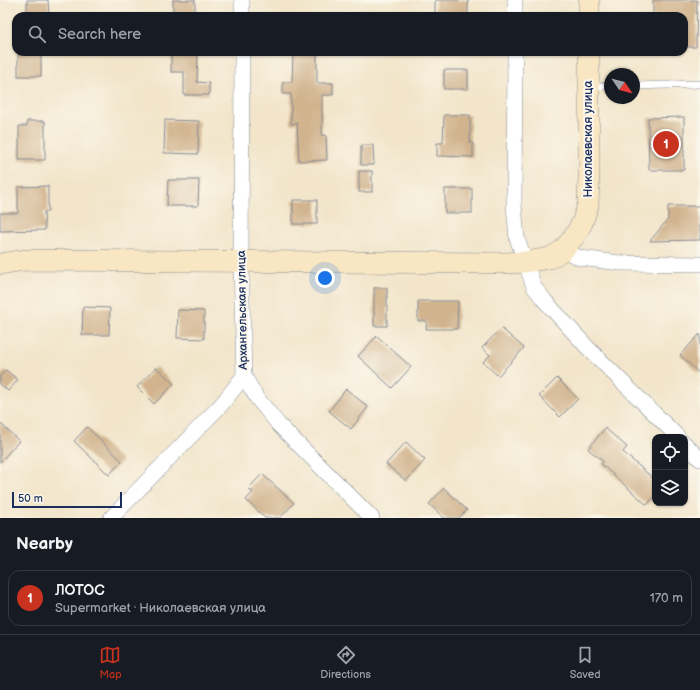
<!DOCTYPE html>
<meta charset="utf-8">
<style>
body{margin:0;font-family:"Balsamiq Sans",sans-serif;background:#242831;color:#f1f3f6}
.controls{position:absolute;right:12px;bottom:12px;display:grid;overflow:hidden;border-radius:8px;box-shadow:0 1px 3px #0004}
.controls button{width:36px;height:36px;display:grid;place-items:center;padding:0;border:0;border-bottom:1px solid #363941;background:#171b24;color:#f1f3f6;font:20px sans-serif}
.compass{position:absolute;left:604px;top:68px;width:36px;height:36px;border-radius:50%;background:#171b24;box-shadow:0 1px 3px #0004;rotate:125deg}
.scale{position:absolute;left:12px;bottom:10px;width:110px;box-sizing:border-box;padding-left:4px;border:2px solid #1b2f5e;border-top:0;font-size:11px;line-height:14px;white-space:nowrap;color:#1b2f5e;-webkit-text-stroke:3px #fbf7ec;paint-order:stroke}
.you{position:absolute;left:325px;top:278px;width:14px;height:14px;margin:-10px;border:3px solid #fff;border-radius:50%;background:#1a73e8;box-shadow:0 0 0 6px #1a73e833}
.badge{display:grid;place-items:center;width:26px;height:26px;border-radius:50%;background:#c8321e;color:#fff;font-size:13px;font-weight:700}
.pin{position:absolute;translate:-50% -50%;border:2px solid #fff;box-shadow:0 1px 4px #0006}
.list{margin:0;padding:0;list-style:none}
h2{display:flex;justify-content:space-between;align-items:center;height:52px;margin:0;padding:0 16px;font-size:17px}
h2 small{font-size:13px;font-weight:400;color:#9ea1a6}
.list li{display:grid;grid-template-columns:26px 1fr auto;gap:12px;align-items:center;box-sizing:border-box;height:56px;margin:0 8px 8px;padding:0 8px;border:1px solid #363941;border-radius:12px}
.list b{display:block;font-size:15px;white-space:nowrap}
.list p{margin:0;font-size:13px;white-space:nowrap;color:#9ea1a6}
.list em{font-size:13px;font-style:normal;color:#9ea1a6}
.icon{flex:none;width:22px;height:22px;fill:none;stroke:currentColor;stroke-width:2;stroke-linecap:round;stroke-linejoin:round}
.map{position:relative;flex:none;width:700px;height:518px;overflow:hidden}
.search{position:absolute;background:#171b24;box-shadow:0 1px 3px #0004;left:12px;right:12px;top:12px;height:44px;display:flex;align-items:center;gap:10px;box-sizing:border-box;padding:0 14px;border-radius:12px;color:#9ea1a6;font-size:15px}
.sheet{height:116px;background:#171b24}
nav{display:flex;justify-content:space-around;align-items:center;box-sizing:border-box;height:56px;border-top:1px solid #363941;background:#171b24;font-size:11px;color:#9ea1a6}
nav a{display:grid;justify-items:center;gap:2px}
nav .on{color:#c8321e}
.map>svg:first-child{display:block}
.building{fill:#d1b48e}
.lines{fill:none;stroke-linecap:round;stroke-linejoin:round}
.service-casing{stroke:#868a94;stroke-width:8}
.minor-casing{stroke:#868a94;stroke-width:16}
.secondary-casing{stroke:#868a94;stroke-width:22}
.service{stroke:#fff;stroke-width:7}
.minor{stroke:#fff;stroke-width:15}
.secondary{stroke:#f9e7c3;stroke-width:21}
.labels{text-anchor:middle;stroke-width:4;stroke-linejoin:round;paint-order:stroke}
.street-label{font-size:12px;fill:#1b2f5e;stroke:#fbf7ec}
</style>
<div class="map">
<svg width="700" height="518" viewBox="0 0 700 518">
<rect width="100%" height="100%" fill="#fbf7ec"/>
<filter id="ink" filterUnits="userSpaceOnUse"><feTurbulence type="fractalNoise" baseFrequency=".025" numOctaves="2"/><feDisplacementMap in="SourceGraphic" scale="8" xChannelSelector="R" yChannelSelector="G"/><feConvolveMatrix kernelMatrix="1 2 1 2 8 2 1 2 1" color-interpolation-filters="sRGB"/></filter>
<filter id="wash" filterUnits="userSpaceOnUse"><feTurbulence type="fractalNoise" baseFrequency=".012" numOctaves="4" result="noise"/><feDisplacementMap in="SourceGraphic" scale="16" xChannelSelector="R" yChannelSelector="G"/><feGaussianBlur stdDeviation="0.9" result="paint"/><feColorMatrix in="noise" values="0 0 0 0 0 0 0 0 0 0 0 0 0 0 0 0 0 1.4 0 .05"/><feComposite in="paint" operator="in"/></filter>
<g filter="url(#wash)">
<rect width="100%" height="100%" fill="#f2e5ca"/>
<g id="blocks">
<g class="building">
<path d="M 27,0 L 48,0 L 49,16 L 27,16 Z"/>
<rect x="173" y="0" width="22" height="16"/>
<rect x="435" y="0" width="33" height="16"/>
<path d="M 653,0 L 697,0 L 696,47 L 684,47 L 684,16 L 653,16 Z"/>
<rect x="18" y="52" width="23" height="24"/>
<path d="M 171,52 L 198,52 L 197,82 L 209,83 L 209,95 L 184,95 L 184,72 L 171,72 Z"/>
<path d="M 293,52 L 317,52 L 317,83 L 333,83 L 333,95 L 322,95 L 322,136 L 326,135 L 327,160 L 299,161 L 297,123 L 291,124 L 291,94 L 283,94 L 283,82 L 292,82 Z"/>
<rect x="444" y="70" width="24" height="19"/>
<path d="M 444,115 L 470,115 L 470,143 L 473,143 L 473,157 L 437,156 L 437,143 L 443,143 Z"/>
<path d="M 684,117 L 684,170 L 649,170 L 648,118 Z"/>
<path d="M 165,120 L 199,121 L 198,154 L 164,153 Z"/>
<path d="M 27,121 L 45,121 L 45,160 L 19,160 L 19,126 L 27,126 Z"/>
<path d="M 361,145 L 373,145 L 374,165 L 361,165 Z"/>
<rect x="359" y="171" width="13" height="21"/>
<path d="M 168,180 L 199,180 L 198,206 L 167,206 Z"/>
<path d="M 48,186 L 48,212 L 44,212 L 45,230 L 0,231 L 0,213 L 18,213 L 18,187 Z"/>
<rect x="445" y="189" width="27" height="24"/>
<rect x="293" y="200" width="24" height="24"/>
<path d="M 668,206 L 700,206 L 700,240 L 650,241 L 668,219 Z"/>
<rect x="374" y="288" width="13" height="38"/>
<path d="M 418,301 L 458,301 L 457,329 L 426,329 L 427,321 L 418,321 Z"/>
<path d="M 83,307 L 110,308 L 109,335 L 82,335 Z"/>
<path d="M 178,310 L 204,311 L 204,339 L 177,338 Z"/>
<path d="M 501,328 L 524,348 L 498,376 L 483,362 L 490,355 L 482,348 Z"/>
<path d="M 700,334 L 700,374 L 680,355 Z"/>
<path d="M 377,336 L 411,367 L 392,388 L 358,356 Z"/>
<path d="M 156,367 L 174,384 L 154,404 L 137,387 Z"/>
<path d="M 6,370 L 18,380 L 8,391 L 0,384 L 0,376 Z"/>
<path d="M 557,378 L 578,399 L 560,417 L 539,396 Z"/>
<path d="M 346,389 L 368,407 L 351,429 L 329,411 Z"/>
<path d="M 0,423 L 19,441 L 0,462 Z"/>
<path d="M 87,427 L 122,461 L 109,475 L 74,441 Z"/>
<path d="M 605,428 L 627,447 L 623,452 L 655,480 L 655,496 L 647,505 L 601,464 L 603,461 L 588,449 Z"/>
<path d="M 406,442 L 425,460 L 406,481 L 386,464 Z"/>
<path d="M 262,474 L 294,503 L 280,518 L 265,518 L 246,500 L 253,492 L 248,489 Z"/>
<path d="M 444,488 L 467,510 L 459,518 L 444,518 L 429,504 Z"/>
</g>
</g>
</g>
<g filter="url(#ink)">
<use href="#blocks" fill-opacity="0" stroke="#868a94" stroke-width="1"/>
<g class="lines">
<defs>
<g id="service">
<path d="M 590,86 L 610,86"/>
<path d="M 634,86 L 700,84"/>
</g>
<g id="minor">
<path d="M 242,16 L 242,0"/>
<path d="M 515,16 L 515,0"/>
<path d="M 242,52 L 241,261 L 244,376 L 257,398 L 279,425 L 372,518"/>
<path d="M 515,52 L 514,205 L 517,238 L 534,287 L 545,301 L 587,347 L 678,437"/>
<path d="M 563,250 L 580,258 L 620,263 L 700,264"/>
<path d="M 685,444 L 700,459"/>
<path d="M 111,518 L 221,405 L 244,376"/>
</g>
<g id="secondary">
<path d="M 589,16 L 589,0"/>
<path d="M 0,264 L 25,260 L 505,263 L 525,262 L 550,258 L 563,250 L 574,237 L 582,223 L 588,205 L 589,177 L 589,52"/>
</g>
</defs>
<use href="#service" class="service-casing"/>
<use href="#minor" class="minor-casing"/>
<use href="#secondary" class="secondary-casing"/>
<use href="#service" class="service"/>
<use href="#minor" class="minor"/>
<use href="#secondary" class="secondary"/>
</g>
</g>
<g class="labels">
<g class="street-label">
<text transform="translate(588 139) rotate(-90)" y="4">Николаевская улица</text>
<text transform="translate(242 310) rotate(-91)" y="4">Архангельская улица</text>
</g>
</g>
</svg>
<div class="controls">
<button><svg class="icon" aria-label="locate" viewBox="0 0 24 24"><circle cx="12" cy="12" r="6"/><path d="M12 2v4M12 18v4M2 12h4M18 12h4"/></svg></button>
<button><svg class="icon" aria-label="layers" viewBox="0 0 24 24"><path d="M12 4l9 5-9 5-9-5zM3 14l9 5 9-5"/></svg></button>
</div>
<svg class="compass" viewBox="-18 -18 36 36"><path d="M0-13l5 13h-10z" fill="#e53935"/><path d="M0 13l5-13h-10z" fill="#9ea1a6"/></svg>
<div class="scale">50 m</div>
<div class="you"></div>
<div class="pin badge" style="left:666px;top:144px">1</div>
<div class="search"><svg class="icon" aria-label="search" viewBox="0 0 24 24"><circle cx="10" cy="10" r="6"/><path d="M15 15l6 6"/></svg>Search here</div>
</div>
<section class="sheet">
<h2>Nearby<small></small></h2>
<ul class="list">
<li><span class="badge">1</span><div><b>ЛОТОС</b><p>Supermarket · Николаевская улица</p></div><em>170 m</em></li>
</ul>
</section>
<nav>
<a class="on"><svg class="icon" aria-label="map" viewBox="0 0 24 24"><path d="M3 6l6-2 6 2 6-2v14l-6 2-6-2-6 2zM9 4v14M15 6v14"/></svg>Map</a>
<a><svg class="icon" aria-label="directions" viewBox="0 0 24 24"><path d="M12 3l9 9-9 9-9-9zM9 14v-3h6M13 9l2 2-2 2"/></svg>Directions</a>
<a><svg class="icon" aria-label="saved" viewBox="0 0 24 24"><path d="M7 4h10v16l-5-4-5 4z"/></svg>Saved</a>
</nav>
